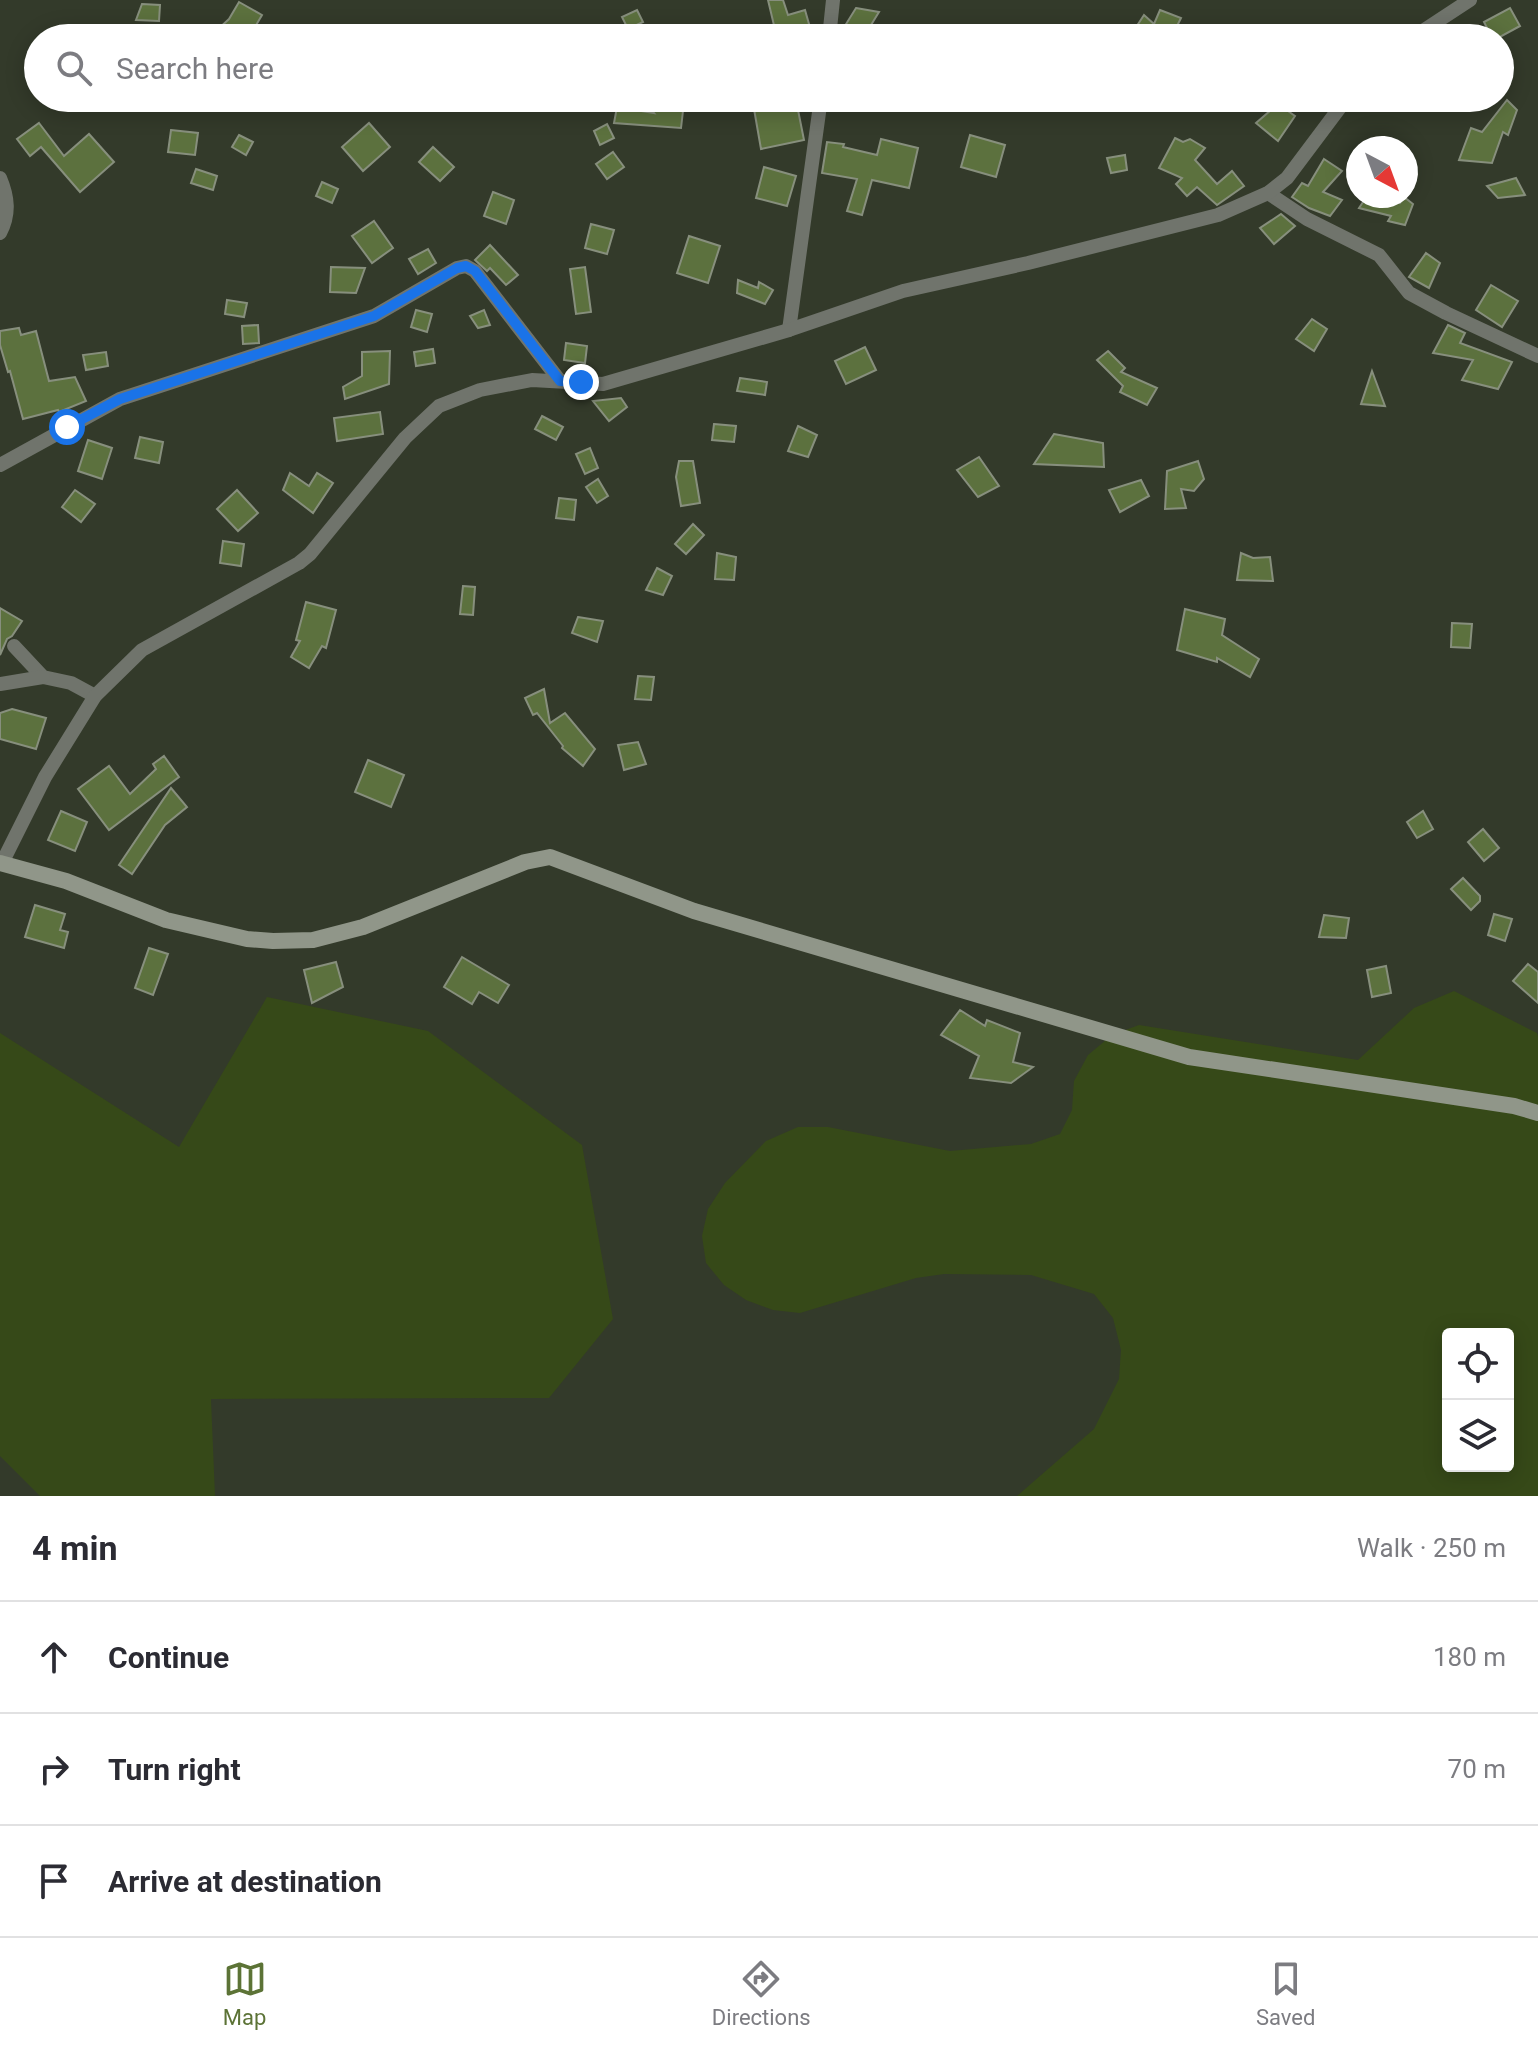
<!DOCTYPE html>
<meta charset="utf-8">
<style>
body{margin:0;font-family:Roboto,sans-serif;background:#f7f7f7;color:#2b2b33}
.controls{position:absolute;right:24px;bottom:24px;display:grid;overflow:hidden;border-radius:8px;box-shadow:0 4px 20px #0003}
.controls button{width:72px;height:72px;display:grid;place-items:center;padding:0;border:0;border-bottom:2px solid #e1e1e2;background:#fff;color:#2b2b33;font:40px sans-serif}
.compass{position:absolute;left:1346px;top:136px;width:72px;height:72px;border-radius:50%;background:#fff;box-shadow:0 4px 20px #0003;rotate:139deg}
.stop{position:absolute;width:24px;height:24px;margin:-18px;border:6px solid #1a73e8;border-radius:50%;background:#fff}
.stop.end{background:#1a73e8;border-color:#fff;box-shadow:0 2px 8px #0008}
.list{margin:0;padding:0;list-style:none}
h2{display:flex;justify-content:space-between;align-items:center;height:104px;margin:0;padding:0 32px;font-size:34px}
h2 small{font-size:26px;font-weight:400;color:#7c7c81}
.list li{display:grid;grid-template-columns:52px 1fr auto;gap:24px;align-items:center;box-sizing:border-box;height:112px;padding:0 32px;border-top:2px solid #e1e1e2}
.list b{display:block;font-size:30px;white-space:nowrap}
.list em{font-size:26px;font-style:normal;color:#7c7c81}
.icon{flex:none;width:44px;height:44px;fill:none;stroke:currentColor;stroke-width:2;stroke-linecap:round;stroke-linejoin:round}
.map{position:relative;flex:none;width:1538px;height:1496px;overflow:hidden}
.search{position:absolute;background:#fff;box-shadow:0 4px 20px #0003;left:24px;right:24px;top:24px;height:88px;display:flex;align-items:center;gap:20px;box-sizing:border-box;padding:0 28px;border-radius:44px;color:#7c7c81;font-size:30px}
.sheet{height:440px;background:#fff}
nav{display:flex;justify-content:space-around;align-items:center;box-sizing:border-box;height:112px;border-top:2px solid #e1e1e2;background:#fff;font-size:22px;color:#7c7c81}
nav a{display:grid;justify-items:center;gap:4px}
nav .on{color:#5c7336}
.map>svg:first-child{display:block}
.green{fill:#364918;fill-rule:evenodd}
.building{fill:#5c713e;stroke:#878f7d;stroke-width:2}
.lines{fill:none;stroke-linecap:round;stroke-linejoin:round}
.minor{stroke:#70746c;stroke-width:14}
.secondary{stroke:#909689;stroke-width:16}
.route{stroke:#1a73e8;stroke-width:10}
</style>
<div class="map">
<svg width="1538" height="1496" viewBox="0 0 1538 1496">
<rect width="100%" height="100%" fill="#333a2a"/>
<g class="green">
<path d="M 1454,991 L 1537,1033 L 1538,1037 L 1538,1496 L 1017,1496 L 1094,1429 L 1119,1379 L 1121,1350 L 1113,1318 L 1094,1294 L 1031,1275 L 944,1274 L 916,1278 L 800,1313 L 773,1310 L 746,1300 L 724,1285 L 706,1263 L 702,1236 L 708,1209 L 725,1183 L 766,1141 L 798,1127 L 828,1127 L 950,1151 L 1031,1144 L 1060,1134 L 1072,1110 L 1074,1081 L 1088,1055 L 1112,1035 L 1139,1025 L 1358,1060 L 1414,1008 ZM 1448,1334 L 1508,1334 L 1508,1466 L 1448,1466 Z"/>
<path d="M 267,997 L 428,1031 L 582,1145 L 613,1319 L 549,1398 L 211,1399 L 215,1496 L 40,1496 L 0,1456 L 0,1033 L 179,1147 Z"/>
</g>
<g class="building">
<path d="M 768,0 L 783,0 L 788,15 L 805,10 L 813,38 L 777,38 Z"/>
<path d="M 239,2 L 262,15 L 252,32 L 250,31 L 241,38 L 223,38 L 217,30 L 229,19 Z"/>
<path d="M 142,4 L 160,5 L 159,21 L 136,20 Z"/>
<path d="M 856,8 L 879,12 L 863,38 L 843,29 Z"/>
<path d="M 1510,8 L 1520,26 L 1498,38 L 1492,38 L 1484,22 Z"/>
<path d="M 637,10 L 643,22 L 628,29 L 622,17 Z"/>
<path d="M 1160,10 L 1181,18 L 1171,38 L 1129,38 L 1144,15 L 1154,24 Z"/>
<path d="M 796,100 L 804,140 L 761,149 L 754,109 Z"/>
<path d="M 1507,100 L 1517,110 L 1508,135 L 1503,132 L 1492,163 L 1459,160 L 1471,128 L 1482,132 Z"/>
<path d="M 1278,104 L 1295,116 L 1278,141 L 1256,123 Z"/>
<path d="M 617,107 L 654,113 L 649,107 L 683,111 L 681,128 L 614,123 Z"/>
<path d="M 39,123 L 64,156 L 89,134 L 114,162 L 80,192 L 41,147 L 30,156 L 17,139 Z"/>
<path d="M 369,123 L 390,147 L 363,171 L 342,147 Z"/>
<path d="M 607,124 L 614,138 L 600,145 L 594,131 Z"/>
<path d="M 171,130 L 198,133 L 195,155 L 168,152 Z"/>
<path d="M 239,135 L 253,142 L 246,155 L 232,147 Z"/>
<path d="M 970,135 L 1005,145 L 996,177 L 961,167 Z"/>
<path d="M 1175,138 L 1183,142 L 1190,139 L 1205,148 L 1195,160 L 1217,184 L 1232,171 L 1244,186 L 1217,205 L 1197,187 L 1187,196 L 1176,184 L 1182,178 L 1159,168 Z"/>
<path d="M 881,139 L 918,148 L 909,188 L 872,180 L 862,215 L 847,211 L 857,179 L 822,173 L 827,142 L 844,144 L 843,147 L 877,155 Z"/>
<path d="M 433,147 L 454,167 L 440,181 L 419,162 Z"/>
<path d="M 613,152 L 624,167 L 607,179 L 596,164 Z"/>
<path d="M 1125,155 L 1127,170 L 1111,173 L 1107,158 Z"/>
<path d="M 1324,159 L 1342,171 L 1323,192 L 1342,200 L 1330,216 L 1309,208 L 1292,197 L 1302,183 L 1308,186 Z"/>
<path d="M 764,167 L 796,176 L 787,206 L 756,198 Z"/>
<path d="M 196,169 L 217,176 L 213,190 L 191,183 Z"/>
<path d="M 1516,178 L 1525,195 L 1498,198 L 1487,186 Z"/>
<path d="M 322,182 L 338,189 L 332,203 L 316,196 Z"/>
<path d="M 493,192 L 514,200 L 506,224 L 484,216 Z"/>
<path d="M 1367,196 L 1380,196 L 1400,203 L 1404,197 L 1413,204 L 1405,225 L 1388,221 L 1391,216 L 1359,208 Z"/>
<path d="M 1281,214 L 1295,226 L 1274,244 L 1260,228 Z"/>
<path d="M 374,221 L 393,248 L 372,263 L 352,236 Z"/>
<path d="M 591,224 L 614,230 L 607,254 L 585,248 Z"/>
<path d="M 689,236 L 720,246 L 708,283 L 677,273 Z"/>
<path d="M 490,245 L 518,275 L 506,285 L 490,268 L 487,271 L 475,260 Z"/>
<path d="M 428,249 L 436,263 L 418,274 L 409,259 Z"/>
<path d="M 1426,253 L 1440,263 L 1429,288 L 1409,277 Z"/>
<path d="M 331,267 L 365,268 L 356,293 L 330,292 Z"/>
<path d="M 585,267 L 591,312 L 576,314 L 570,269 Z"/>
<path d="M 738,280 L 758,288 L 759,282 L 773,290 L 765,304 L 737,293 Z"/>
<path d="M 1491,285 L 1518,301 L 1502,327 L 1476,310 Z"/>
<path d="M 227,300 L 247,303 L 244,317 L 225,314 Z"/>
<path d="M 416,310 L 432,314 L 427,332 L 411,327 Z"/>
<path d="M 484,310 L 490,325 L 478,328 L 470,316 Z"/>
<path d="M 1312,319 L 1327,329 L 1314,351 L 1296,339 Z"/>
<path d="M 258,325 L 259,343 L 243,344 L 242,326 Z"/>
<path d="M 1448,325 L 1465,333 L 1460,343 L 1512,362 L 1498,389 L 1462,380 L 1473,360 L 1433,353 Z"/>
<path d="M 19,328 L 21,335 L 36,331 L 49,381 L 75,377 L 86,401 L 59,412 L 58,410 L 23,419 L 10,371 L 8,372 L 0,345 L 0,331 Z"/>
<path d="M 566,343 L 587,346 L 585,363 L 564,360 Z"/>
<path d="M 865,347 L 876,370 L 846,384 L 835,361 Z"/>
<path d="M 433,349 L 435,363 L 416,366 L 414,352 Z"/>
<path d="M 390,351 L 389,384 L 345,399 L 343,387 L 362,376 L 362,352 Z"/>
<path d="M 1108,351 L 1125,368 L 1121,372 L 1157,388 L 1147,405 L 1120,392 L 1123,386 L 1097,360 Z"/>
<path d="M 106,352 L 108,366 L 86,370 L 83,355 Z"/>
<path d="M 1372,371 L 1385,406 L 1361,404 Z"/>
<path d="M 740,378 L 767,382 L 765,395 L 737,391 Z"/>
<path d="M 621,398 L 627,407 L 609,421 L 593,401 Z"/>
<path d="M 380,412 L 383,434 L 337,441 L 334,418 Z"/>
<path d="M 542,416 L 563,427 L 556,440 L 535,429 Z"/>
<path d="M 714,424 L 736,426 L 734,442 L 712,440 Z"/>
<path d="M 798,426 L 817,435 L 808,457 L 788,451 Z"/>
<path d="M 1054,434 L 1103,443 L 1104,467 L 1034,464 Z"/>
<path d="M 140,437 L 163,442 L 159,463 L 135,458 Z"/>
<path d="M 88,440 L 112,448 L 102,479 L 78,471 Z"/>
<path d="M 590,448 L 598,468 L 585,474 L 576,454 Z"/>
<path d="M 979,457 L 999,486 L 978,497 L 957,470 Z"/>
<path d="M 679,461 L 693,461 L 700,503 L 681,506 L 676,477 Z"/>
<path d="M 1198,461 L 1204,479 L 1194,491 L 1181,489 L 1186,508 L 1165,509 L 1167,471 Z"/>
<path d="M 290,473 L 309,486 L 317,473 L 333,483 L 313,513 L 283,490 Z"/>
<path d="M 598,479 L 608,496 L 597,503 L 586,487 Z"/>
<path d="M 1141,480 L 1149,496 L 1120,512 L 1109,490 Z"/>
<path d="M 75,490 L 95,504 L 81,522 L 62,507 Z"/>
<path d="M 237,490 L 258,513 L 238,531 L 217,509 Z"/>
<path d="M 559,498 L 576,500 L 574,520 L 556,518 Z"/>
<path d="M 693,524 L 704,535 L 686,554 L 675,544 Z"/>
<path d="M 223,541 L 244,544 L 241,566 L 220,563 Z"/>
<path d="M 717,553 L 736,557 L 734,580 L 715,579 Z"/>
<path d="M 1241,553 L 1253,558 L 1270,557 L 1273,581 L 1237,580 Z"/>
<path d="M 657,568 L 672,576 L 663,595 L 646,590 Z"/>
<path d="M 463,586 L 475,587 L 473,615 L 460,614 Z"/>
<path d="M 306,602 L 336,610 L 326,648 L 322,646 L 309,668 L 291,657 L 300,641 L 296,640 Z"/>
<path d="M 0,608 L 22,621 L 12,636 L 7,639 L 0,655 Z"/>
<path d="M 1185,609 L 1225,619 L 1222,635 L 1259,659 L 1250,677 L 1217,658 L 1217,662 L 1177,650 Z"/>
<path d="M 578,617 L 603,621 L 597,642 L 572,633 Z"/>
<path d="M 1452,623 L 1472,624 L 1470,648 L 1451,647 Z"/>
<path d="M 638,676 L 654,677 L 651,700 L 635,699 Z"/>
<path d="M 544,689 L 550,723 L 565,713 L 595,749 L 583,766 L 562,748 L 563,746 L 537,713 L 533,715 L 525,698 Z"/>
<path d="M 12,709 L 46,718 L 36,749 L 0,739 L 0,713 Z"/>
<path d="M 638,742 L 646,764 L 624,770 L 618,745 Z"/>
<path d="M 164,756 L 179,777 L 109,830 L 78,789 L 109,766 L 130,794 L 156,769 L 153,764 Z"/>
<path d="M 368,760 L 404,775 L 391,807 L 355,792 Z"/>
<path d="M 171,788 L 187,807 L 165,825 L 132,874 L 119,865 Z"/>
<path d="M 61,811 L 87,822 L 75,851 L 48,840 Z"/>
<path d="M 1423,811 L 1433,829 L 1417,838 L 1407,822 Z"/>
<path d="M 1483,829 L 1499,848 L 1484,861 L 1468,842 Z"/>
<path d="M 1463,878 L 1480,896 L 1480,901 L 1471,910 L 1451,889 Z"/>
<path d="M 35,905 L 65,914 L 60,930 L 68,932 L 64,948 L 25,937 Z"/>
<path d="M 1494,914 L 1512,919 L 1505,941 L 1488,935 Z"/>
<path d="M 1324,915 L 1349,918 L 1346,938 L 1319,937 Z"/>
<path d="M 149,948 L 168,954 L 153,995 L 135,988 Z"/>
<path d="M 462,957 L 509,985 L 498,1003 L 479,992 L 472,1004 L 444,987 Z"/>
<path d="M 336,962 L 343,987 L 312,1003 L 304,970 Z"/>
<path d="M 1528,964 L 1538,972 L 1538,1003 L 1513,981 Z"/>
<path d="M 1386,966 L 1391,993 L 1372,997 L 1367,970 Z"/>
<path d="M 960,1010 L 985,1026 L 987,1020 L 1020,1033 L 1013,1062 L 1033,1067 L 1011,1083 L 970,1078 L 979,1056 L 941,1035 Z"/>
</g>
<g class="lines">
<g class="minor">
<path d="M 829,38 L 833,0"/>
<path d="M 1412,38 L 1470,0"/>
<path d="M 0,178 C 8,197 10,214 0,233"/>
<path d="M 1268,193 L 1307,219 L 1379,255 L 1409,293 L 1446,313 L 1538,356"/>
<path d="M 789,330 L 821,98"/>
<path d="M 0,465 L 120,399 L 374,316 L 457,268 L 466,266 L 475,271 L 560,381"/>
<path d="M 14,646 L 43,677 L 71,683 L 95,696"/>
<path d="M 0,684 L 43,677"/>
<path d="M 2,863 L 45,777 L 95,696 L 142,650 L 299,563 L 310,554 L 405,438 L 439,406 L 480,390 L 532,380 L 603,384 L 789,330 L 903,291 L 1028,263 L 1218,215 L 1268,193 L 1287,178 L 1347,98"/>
</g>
<path class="secondary" d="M 0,863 L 66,881 L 166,920 L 247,939 L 273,941 L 313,940 L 363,927 L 525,862 L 550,857 L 694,911 L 1189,1057 L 1514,1106 L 1538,1113"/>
</g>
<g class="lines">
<path class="route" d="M 67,427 L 120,399 L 374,316 L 457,268 L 466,266 L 475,271 L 560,381 L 581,382"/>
</g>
</svg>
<div class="controls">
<button><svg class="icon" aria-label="locate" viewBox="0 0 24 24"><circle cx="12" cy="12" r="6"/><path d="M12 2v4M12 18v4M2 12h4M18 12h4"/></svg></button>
<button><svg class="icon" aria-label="layers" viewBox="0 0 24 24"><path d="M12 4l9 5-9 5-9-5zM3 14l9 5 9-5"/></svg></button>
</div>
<svg class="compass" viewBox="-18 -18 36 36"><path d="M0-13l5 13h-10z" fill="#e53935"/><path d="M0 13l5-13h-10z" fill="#7c7c81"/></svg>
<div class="stop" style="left:67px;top:427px"></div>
<div class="stop end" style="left:581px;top:382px"></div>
<div class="search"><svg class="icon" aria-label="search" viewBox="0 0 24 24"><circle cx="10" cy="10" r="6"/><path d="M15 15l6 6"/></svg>Search here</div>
</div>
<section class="sheet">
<h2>4 min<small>Walk · 250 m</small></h2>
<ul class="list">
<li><svg class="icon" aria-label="ahead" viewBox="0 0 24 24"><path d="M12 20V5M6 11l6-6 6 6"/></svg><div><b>Continue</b></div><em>180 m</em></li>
<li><svg class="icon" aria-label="right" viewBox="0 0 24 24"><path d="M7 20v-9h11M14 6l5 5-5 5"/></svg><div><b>Turn right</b></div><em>70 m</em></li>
<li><svg class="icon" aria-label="arrive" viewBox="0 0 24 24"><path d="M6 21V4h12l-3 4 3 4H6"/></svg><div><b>Arrive at destination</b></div></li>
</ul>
</section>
<nav>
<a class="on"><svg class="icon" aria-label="map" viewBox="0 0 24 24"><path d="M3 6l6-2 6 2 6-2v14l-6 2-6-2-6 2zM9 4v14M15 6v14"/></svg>Map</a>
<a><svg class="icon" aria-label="directions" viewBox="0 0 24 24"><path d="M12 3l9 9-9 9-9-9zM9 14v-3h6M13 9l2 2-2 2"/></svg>Directions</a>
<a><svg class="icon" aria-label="saved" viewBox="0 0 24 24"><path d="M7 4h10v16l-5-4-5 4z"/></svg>Saved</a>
</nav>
